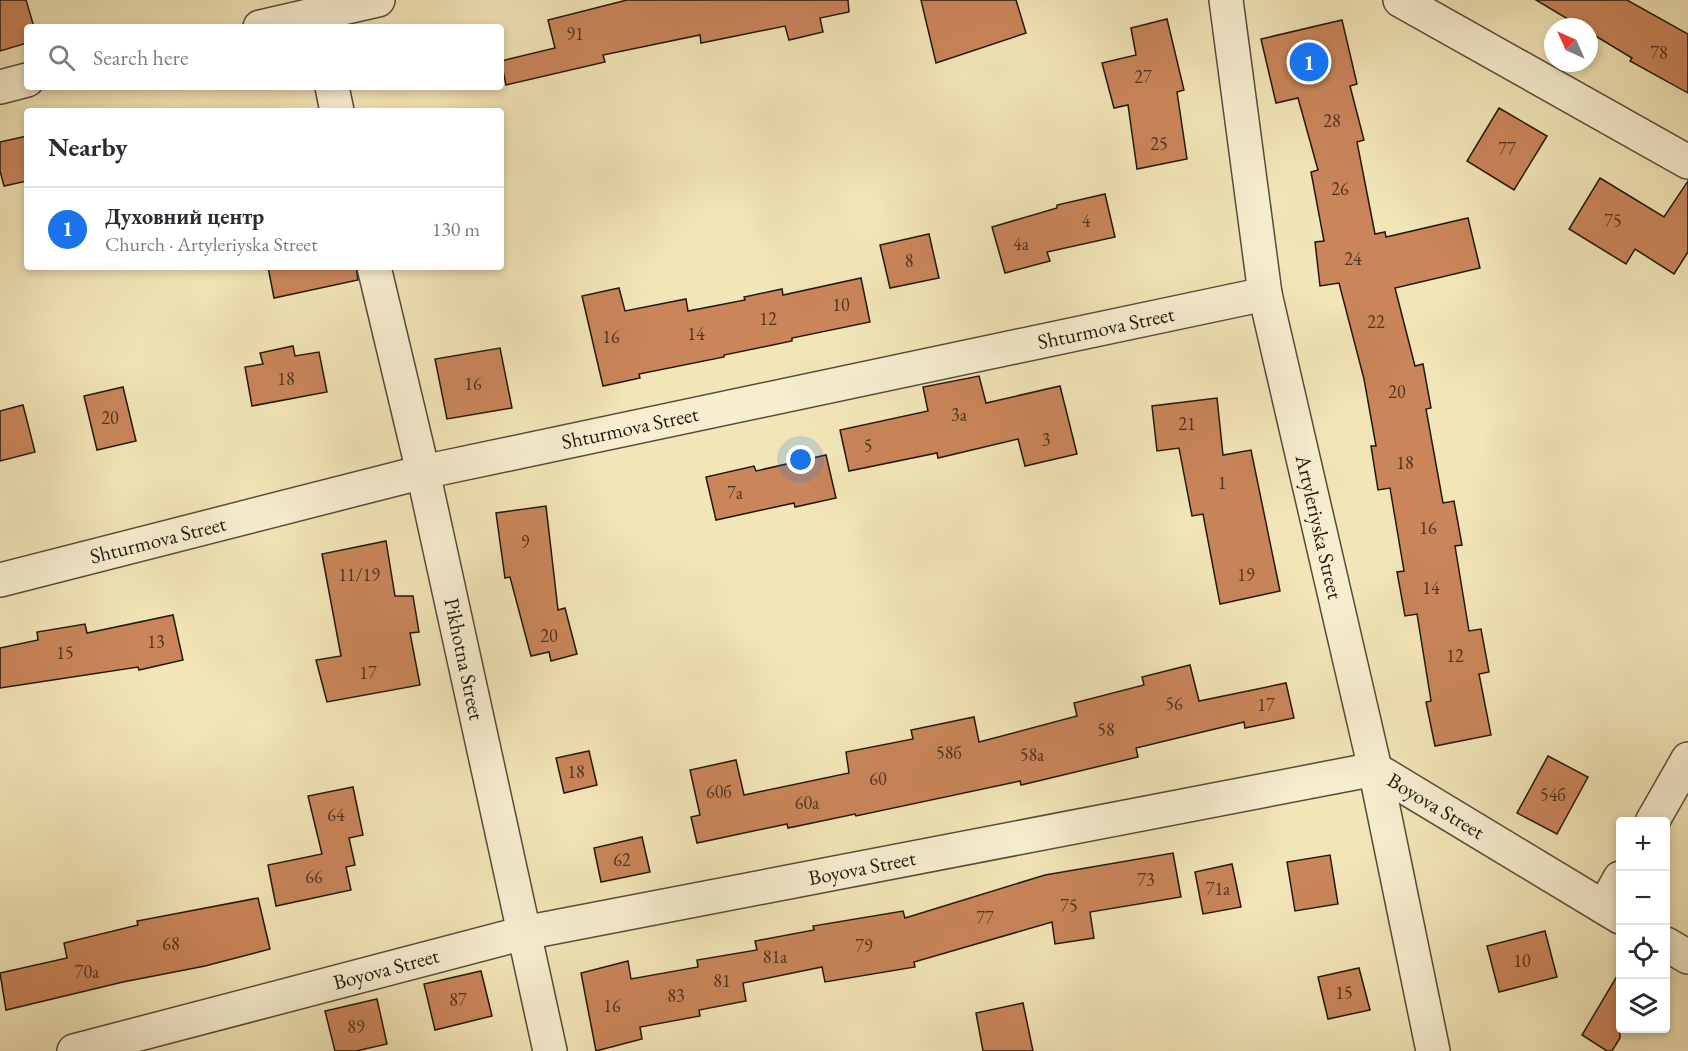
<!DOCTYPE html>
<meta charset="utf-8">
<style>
body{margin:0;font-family:"EB Garamond",serif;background:#f2f2f3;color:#2b2b33}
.controls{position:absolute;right:18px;bottom:18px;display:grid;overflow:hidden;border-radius:6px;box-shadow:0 3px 9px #0003}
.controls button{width:54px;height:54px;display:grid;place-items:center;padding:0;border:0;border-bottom:2px solid #e1e1e2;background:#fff;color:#2b2b33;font:30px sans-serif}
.compass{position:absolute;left:1544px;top:18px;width:54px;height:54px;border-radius:50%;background:#fff;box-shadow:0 3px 9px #0003;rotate:315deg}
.you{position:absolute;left:801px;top:460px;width:21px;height:21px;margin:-15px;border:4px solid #fff;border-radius:50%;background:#1a73e8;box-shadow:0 0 0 9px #1a73e833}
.badge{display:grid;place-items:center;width:39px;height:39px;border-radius:50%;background:#1a73e8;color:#fff;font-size:20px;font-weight:700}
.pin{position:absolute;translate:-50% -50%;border:3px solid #fff;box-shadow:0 2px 6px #0006}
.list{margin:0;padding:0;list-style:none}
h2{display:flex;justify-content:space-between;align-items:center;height:78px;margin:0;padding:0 24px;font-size:26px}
h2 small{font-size:20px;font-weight:400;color:#7c7c81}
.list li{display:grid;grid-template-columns:39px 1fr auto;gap:18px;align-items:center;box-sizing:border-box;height:84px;padding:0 24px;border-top:2px solid #e1e1e2}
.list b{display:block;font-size:22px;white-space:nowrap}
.list p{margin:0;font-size:20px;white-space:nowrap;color:#7c7c81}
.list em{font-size:20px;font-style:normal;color:#7c7c81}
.icon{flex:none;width:33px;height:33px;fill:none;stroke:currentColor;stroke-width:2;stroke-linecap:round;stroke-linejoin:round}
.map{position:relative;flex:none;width:1688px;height:1051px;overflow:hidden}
.search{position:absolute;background:#fff;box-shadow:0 3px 9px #0003;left:24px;top:24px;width:480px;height:66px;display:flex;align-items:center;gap:15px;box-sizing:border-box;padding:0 21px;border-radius:6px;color:#7c7c81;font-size:22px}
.panel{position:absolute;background:#fff;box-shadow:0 3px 9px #0003;left:24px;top:108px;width:480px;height:162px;border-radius:6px}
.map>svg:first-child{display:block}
.building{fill:#ca855a;stroke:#21190f;stroke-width:1.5}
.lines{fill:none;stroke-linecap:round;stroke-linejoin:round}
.street-casing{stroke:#554c39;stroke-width:36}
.street{stroke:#f7eed0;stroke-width:33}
.labels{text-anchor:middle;stroke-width:4.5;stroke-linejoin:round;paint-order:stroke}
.number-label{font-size:18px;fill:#4b3422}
.street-label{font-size:21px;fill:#21190f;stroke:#f7eed0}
</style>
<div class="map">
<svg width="1688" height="1051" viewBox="0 0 1688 1051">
<rect width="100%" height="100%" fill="#f2e5b7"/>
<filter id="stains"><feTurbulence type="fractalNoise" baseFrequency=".00333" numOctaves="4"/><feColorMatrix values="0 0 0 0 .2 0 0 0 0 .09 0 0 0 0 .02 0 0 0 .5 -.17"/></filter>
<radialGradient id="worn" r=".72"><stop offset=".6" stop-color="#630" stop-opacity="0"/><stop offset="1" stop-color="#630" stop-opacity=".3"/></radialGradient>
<g class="building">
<path d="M 0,0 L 26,0 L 34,27 L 27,27 L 27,43 L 0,51 Z"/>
<path d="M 627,0 L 848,0 L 849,12 L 820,18 L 823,32 L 789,40 L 785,26 L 701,43 L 700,35 L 603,55 L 605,62 L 506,85 L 501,61 L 555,48 L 548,20 Z"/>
<path d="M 921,0 L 1016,0 L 1026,33 L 936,63 Z"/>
<path d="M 1536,0 L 1627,0 L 1688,34 L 1688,93 L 1630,61 L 1632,58 L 1589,32 L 1589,27 L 1581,27 Z"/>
<path d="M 1167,19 L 1184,90 L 1177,92 L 1187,159 L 1137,169 L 1128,105 L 1114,108 L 1102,63 L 1136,55 L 1131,28 Z"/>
<path d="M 1342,20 L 1357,84 L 1350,86 L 1364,140 L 1357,142 L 1375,234 L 1385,232 L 1386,237 L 1468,218 L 1480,268 L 1395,288 L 1415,366 L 1423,364 L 1431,408 L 1426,409 L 1443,503 L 1454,501 L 1462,545 L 1455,546 L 1469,631 L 1481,629 L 1489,672 L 1479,674 L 1491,735 L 1435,746 L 1426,702 L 1431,701 L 1417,614 L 1405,616 L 1397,572 L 1404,571 L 1390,488 L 1378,490 L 1371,446 L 1376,446 L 1364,379 L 1339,283 L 1320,286 L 1315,242 L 1324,241 L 1311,172 L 1318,170 L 1298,98 L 1276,103 L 1261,39 Z"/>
<path d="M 1499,108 L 1547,136 L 1514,190 L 1467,161 Z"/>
<path d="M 27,136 L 27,181 L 4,186 L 0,171 L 0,142 Z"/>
<path d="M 1600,178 L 1664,217 L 1688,181 L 1688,252 L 1674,274 L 1635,249 L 1626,264 L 1569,229 Z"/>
<path d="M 1105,194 L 1115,237 L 1047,252 L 1050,261 L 1005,273 L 992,227 L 1057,208 L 1057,205 Z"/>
<path d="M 929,234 L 939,278 L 890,288 L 880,245 Z"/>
<path d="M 268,267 L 356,267 L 358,280 L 274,298 Z"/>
<path d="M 861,278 L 870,322 L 792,338 L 792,341 L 724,355 L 724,357 L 639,374 L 640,378 L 603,386 L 582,296 L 619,288 L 625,311 L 686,299 L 688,311 L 745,300 L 744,297 L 782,289 L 783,295 Z"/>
<path d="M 293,346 L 295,356 L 319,352 L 327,392 L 252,406 L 245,367 L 263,364 L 260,353 Z"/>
<path d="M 500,348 L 512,408 L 447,419 L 435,359 Z"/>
<path d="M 979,376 L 986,403 L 1060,386 L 1077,454 L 1025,466 L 1018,439 L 938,458 L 937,453 L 849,471 L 840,430 L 928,411 L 923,387 Z"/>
<path d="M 123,387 L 136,441 L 97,450 L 84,396 Z"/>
<path d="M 1217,398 L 1223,455 L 1251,450 L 1280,591 L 1220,604 L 1203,514 L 1192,516 L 1179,448 L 1157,451 L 1152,406 Z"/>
<path d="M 23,405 L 35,452 L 0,461 L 0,411 Z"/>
<path d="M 826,455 L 836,498 L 795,507 L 794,503 L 716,520 L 706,477 L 754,466 L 756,471 Z"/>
<path d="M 546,506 L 558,610 L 565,608 L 577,654 L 551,661 L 549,652 L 531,656 L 510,577 L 505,578 L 496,513 Z"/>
<path d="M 386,541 L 395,596 L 413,596 L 419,632 L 410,633 L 420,685 L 327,702 L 316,660 L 341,656 L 322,554 Z"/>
<path d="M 173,615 L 183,660 L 139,670 L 138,667 L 0,688 L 0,648 L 38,640 L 37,632 L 85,624 L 87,633 Z"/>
<path d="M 1190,665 L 1199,701 L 1286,683 L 1294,718 L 1245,728 L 1244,722 L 1136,748 L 1138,757 L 1021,785 L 1020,781 L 856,816 L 855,814 L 788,828 L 787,824 L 697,843 L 691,817 L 700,815 L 690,770 L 736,760 L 744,795 L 849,773 L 846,752 L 913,739 L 911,730 L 974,717 L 979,742 L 1077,716 L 1074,703 L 1144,685 L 1142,677 Z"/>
<path d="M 589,751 L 597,785 L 564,793 L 556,758 Z"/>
<path d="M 1548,756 L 1588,777 L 1557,834 L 1517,813 Z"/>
<path d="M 353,787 L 363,835 L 349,838 L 355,865 L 346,867 L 351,890 L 276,906 L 268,865 L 322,854 L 308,796 Z"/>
<path d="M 642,837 L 650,872 L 601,882 L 594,848 Z"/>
<path d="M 1173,853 L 1181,897 L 1090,912 L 1094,938 L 1055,944 L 1052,922 L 914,962 L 915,967 L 825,982 L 822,967 L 743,983 L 746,1001 L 699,1010 L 700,1016 L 640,1027 L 642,1039 L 596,1051 L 581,973 L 628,961 L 631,979 L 698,967 L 697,960 L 757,950 L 755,941 L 814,930 L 813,926 L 903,911 L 905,918 L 1045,875 Z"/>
<path d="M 1330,855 L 1338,904 L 1295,911 L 1287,862 Z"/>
<path d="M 1232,864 L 1241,907 L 1203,914 L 1195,872 Z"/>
<path d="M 258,898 L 270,949 L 205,966 L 123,982 L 6,1010 L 0,973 L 67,958 L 64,943 L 138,925 L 137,921 Z"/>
<path d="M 1545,931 L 1557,977 L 1499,992 L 1487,946 Z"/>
<path d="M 1359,968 L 1370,1010 L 1328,1019 L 1318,977 Z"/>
<path d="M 481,971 L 492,1016 L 435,1030 L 424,984 Z"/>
<path d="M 1620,971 L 1620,1038 L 1612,1051 L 1607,1051 L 1582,1035 Z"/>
<path d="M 377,999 L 387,1044 L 356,1051 L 335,1051 L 325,1011 Z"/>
<path d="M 1023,1003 L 1033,1051 L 983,1051 L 976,1013 Z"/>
</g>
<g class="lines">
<defs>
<g id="street">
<path d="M 1226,0 L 1265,294 L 1375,769 L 1433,1051"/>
<path d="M 1400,0 L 1688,162"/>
<path d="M 260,27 L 378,0"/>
<path d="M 0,87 L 27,80"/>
<path d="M 332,87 L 337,111"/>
<path d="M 374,267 L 423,472 L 550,1051"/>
<path d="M 0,580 L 423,472 L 1265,294"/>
<path d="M 1652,822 L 1688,759"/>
<path d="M 1604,907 L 1620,878"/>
<path d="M 1666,944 L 1688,957"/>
<path d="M 74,1051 L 524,933 L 1375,769 L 1620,917"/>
</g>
</defs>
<use href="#street" class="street-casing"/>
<use href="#street" class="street"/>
</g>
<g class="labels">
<g class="number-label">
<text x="575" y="40">91</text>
<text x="1659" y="59">78</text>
<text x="1143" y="83">27</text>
<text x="1332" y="127">28</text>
<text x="1159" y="150">25</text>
<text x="1507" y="155">77</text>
<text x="1340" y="195">26</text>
<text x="1086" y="227">4</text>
<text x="1613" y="227">75</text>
<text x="1021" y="250">4а</text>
<text x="1353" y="265">24</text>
<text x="909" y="267">8</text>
<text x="841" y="311">10</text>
<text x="768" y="325">12</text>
<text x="1376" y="328">22</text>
<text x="696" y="340">14</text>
<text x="611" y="343">16</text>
<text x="286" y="385">18</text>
<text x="473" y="390">16</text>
<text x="1397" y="398">20</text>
<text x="959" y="421">3а</text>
<text x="110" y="424">20</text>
<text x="1187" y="430">21</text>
<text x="1046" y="446">3</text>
<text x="868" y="452">5</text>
<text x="1405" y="469">18</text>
<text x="1222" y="489">1</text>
<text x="735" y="499">7а</text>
<text x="1428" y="534">16</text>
<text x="525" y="548">9</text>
<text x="359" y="581">11/19</text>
<text x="1246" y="581">19</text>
<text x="1431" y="594">14</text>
<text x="549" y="642">20</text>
<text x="156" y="648">13</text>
<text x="65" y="659">15</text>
<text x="1455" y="662">12</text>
<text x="368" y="679">17</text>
<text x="1174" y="710">56</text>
<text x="1266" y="711">17</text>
<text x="1106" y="736">58</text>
<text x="949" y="759">58б</text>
<text x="1032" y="761">58а</text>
<text x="576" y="778">18</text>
<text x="878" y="785">60</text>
<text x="719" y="798">60б</text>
<text x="1553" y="801">54б</text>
<text x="807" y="809">60а</text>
<text x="336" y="821">64</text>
<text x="622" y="866">62</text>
<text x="314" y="883">66</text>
<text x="1146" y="886">73</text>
<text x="1218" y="895">71а</text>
<text x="1069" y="912">75</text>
<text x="985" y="924">77</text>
<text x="171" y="950">68</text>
<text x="864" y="952">79</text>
<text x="775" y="963">81а</text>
<text x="1522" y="967">10</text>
<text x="87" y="978">70а</text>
<text x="722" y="987">81</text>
<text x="1344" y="999">15</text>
<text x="676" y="1002">83</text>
<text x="458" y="1006">87</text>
<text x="612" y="1012">16</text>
<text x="356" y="1033">89</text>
</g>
<g class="street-label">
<text transform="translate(1106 328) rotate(-12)" y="7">Shturmova Street</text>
<text transform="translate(630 428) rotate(-12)" y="7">Shturmova Street</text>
<text transform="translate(1319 527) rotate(77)" y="7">Artyleriyska Street</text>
<text transform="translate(158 540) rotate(-14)" y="7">Shturmova Street</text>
<text transform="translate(464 659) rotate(78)" y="7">Pikhotna Street</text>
<text transform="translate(1436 806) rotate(31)" y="7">Boyova Street</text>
<text transform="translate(862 868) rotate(-11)" y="7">Boyova Street</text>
<text transform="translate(386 969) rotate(-15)" y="7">Boyova Street</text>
</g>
</g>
<rect width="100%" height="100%" filter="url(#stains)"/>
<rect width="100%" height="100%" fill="url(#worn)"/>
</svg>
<div class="controls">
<button>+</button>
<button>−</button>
<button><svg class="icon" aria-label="locate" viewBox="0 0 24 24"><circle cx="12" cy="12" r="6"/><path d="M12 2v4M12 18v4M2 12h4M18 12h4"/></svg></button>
<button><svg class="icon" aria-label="layers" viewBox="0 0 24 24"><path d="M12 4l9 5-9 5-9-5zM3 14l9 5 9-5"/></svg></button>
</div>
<svg class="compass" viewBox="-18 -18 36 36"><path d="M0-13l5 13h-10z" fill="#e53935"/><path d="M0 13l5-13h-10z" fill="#7c7c81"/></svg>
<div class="you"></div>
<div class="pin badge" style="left:1309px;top:62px">1</div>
<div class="search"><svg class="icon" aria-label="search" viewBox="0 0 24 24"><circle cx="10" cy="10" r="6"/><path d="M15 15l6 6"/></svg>Search here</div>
<section class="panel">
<h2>Nearby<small></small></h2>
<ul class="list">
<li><span class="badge">1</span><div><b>Духовний центр</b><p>Church · Artyleriyska Street</p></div><em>130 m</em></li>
</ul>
</section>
</div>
